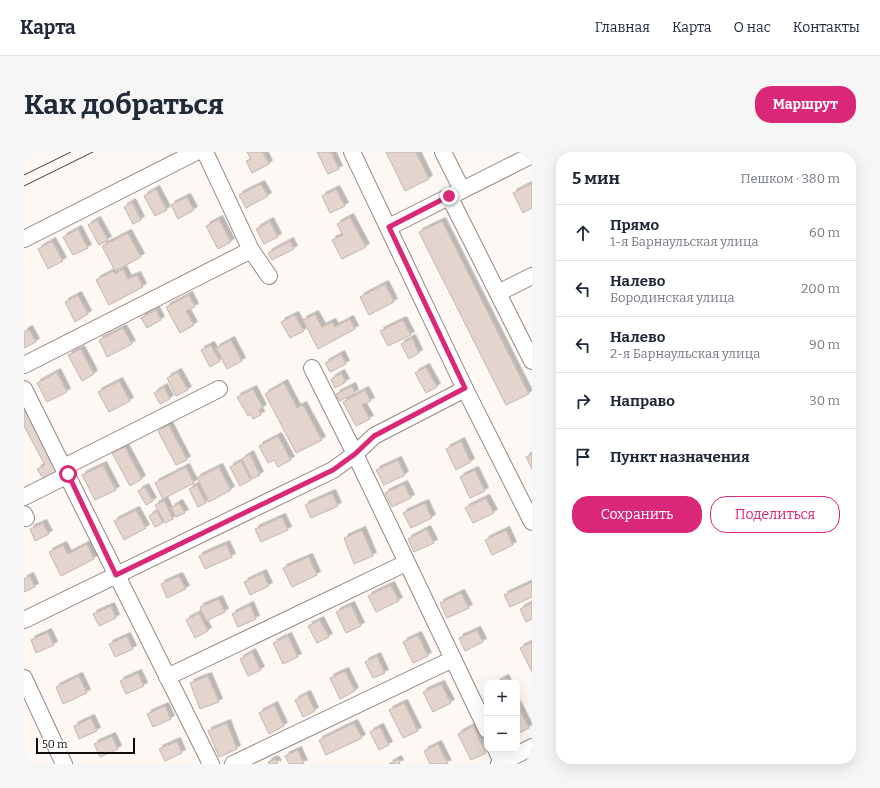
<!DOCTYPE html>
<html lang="ru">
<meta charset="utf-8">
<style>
body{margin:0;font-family:Bitter,serif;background:#f6f6f7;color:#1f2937}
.controls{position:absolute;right:12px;bottom:12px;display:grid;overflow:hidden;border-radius:8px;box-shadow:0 4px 16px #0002}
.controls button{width:36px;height:36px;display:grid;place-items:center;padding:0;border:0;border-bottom:1px solid #e0e1e3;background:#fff;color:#1f2937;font:20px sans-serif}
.scale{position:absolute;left:12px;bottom:10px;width:99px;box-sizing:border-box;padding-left:4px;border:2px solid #110c0a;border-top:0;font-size:11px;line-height:14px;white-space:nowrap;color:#110c0a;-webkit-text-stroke:3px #fff;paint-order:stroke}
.stop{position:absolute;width:12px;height:12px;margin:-9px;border:3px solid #db2777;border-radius:50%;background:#fff}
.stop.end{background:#db2777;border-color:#fff;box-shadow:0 1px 4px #0008}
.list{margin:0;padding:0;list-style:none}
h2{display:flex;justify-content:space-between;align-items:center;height:52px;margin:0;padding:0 16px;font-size:17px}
h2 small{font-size:13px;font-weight:400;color:#747a83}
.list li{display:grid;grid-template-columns:26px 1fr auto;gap:12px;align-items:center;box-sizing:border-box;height:56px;padding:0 16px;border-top:1px solid #e0e1e3}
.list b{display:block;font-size:15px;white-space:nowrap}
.list p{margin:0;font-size:13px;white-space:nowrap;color:#747a83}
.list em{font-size:13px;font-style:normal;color:#747a83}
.actions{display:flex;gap:8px;padding:12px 16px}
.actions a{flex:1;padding:9px 0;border:1px solid #db2777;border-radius:16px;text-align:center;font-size:14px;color:#db2777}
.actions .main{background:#db2777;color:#fff}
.icon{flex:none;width:22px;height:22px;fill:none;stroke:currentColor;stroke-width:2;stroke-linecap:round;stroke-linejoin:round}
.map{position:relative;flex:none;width:508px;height:612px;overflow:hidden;border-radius:16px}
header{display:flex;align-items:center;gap:24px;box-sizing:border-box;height:56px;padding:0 20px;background:#fff;border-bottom:1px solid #e0e1e3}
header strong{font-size:19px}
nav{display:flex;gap:22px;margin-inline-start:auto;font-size:14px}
.intro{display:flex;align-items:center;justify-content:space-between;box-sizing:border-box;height:96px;padding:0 24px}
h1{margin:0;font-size:28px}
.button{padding:10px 18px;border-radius:16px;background:#db2777;color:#fff;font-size:14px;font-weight:700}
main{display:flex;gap:24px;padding:0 24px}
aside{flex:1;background:#fff;border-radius:16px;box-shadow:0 4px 16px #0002}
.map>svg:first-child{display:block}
.building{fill:#e3d4cd;stroke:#c4b5af;filter:url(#shadow)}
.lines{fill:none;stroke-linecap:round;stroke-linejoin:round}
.minor-casing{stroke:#958781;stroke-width:18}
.minor{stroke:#fff;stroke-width:16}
.tram{stroke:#47413f;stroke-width:1}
.route{stroke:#db2777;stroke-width:5}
</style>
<header>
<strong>Карта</strong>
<nav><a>Главная</a><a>Карта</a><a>О нас</a><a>Контакты</a></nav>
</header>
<div class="intro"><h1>Как добраться</h1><a class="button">Маршрут</a></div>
<main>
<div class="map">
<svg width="508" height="612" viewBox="0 0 508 612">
<defs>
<filter id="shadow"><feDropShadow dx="3.5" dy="-3.5" stdDeviation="0" flood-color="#0004"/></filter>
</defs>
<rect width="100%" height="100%" fill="#fef8f5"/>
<g class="building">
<path d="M 223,0 L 239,0 L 245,12 L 228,21 L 222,9 L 227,7 Z"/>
<path d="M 293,0 L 307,0 L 315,17 L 304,22 Z"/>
<path d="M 362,0 L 392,0 L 405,27 L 381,39 Z"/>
<path d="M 508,31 L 508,56 L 499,61 L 489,41 Z"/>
<path d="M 237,32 L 244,44 L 222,56 L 215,43 Z"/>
<path d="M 132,37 L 143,58 L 131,64 L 120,44 Z"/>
<path d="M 312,37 L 321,54 L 306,61 L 298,44 Z"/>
<path d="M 163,45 L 170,58 L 154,67 L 147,53 Z"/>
<path d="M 108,50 L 117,68 L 109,72 L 100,55 Z"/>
<path d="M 326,65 L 342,95 L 318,107 L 308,88 L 319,83 L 313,72 Z"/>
<path d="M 195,67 L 207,90 L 194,97 L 182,74 Z"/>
<path d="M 73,68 L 84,88 L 75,93 L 64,73 Z"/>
<path d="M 246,69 L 254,85 L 240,92 L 232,77 Z"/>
<path d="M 418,69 L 505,242 L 482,253 L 395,80 Z"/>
<path d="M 54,77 L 64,96 L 49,103 L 39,85 Z"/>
<path d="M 104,81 L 117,105 L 91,119 L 78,94 Z"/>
<path d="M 28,89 L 39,109 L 24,117 L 14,97 Z"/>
<path d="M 266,89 L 270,97 L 248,108 L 244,101 Z"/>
<path d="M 99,117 L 104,127 L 113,123 L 119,135 L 85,153 L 72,128 L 89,119 L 91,122 Z"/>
<path d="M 361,132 L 370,150 L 345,163 L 336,145 Z"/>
<path d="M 54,143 L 64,162 L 51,170 L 41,150 Z"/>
<path d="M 165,143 L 171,155 L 162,159 L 170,173 L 156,181 L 142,155 Z"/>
<path d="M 132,158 L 137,168 L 123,176 L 117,166 Z"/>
<path d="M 291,162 L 298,175 L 308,170 L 311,175 L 326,167 L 331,177 L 294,197 L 279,168 Z"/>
<path d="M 271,163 L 280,179 L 266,186 L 257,170 Z"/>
<path d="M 379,168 L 387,183 L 364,194 L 356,179 Z"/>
<path d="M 99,176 L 108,192 L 83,205 L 75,188 Z"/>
<path d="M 5,177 L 12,190 L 0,196 L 0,180 Z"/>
<path d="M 388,186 L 395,201 L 385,207 L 377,192 Z"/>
<path d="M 207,188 L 218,209 L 203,217 L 192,196 Z"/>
<path d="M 187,193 L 196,209 L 186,215 L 177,198 Z"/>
<path d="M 57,197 L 70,222 L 58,229 L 44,203 Z"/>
<path d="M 317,202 L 322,212 L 306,220 L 301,211 Z"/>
<path d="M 402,215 L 413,235 L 402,241 L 391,221 Z"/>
<path d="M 33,220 L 43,240 L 23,250 L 13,231 Z"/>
<path d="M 154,220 L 164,238 L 152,244 L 143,226 Z"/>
<path d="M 317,221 L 322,230 L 311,236 L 307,227 Z"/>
<path d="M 95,229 L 106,249 L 85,260 L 74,240 Z"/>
<path d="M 260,231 L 273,256 L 279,253 L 298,288 L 272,301 L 241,242 Z"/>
<path d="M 328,234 L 331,241 L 316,249 L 312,242 Z"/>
<path d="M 140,235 L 146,247 L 136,252 L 130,241 Z"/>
<path d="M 229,237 L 239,256 L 235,258 L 237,263 L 229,267 L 227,262 L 224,264 L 213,245 Z"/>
<path d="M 341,238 L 347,249 L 338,253 L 346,267 L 332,274 L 319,250 Z"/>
<path d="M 0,251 L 37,319 L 20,328 L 13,317 L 21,313 L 0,274 Z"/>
<path d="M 145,273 L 163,308 L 152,313 L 134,279 Z"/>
<path d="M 254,284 L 267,308 L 254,315 L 250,308 L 244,311 L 235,294 Z"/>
<path d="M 437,289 L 447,310 L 432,318 L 422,297 Z"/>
<path d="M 101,295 L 118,327 L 106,334 L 88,301 Z"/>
<path d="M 226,302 L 236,323 L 228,327 L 218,307 Z"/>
<path d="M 508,302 L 508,317 L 502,305 Z"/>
<path d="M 374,308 L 381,323 L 360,333 L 352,318 Z"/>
<path d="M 217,309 L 227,328 L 216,334 L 206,315 Z"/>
<path d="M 79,313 L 92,338 L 71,348 L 58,323 Z"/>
<path d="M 162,315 L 170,331 L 139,347 L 131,331 Z"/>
<path d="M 195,315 L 207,338 L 185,350 L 173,326 Z"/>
<path d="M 451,318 L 461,339 L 446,346 L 436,325 Z"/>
<path d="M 380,332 L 387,346 L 368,355 L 361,341 Z"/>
<path d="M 173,333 L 182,351 L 174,355 L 165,337 Z"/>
<path d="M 121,335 L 129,349 L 122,353 L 114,339 Z"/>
<path d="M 308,341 L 314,354 L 287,366 L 281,353 Z"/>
<path d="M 462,346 L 470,361 L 449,371 L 441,356 Z"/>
<path d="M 140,348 L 149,367 L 141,371 L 131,353 Z"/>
<path d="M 155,351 L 161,361 L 152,365 L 147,356 Z"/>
<path d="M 401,351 L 408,366 L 387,376 L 379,361 Z"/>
<path d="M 112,358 L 122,376 L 100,388 L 90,369 Z"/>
<path d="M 133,359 L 139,371 L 131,375 L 125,364 Z"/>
<path d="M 258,365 L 264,378 L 237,390 L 231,377 Z"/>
<path d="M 19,371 L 25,382 L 11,389 L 6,377 Z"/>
<path d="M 403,377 L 410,391 L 390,400 L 384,387 Z"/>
<path d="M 338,378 L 349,404 L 330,412 L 320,386 Z"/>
<path d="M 482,378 L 489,393 L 468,403 L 461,388 Z"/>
<path d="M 63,392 L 70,407 L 37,424 L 25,400 L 39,393 L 44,402 Z"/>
<path d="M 202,392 L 208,405 L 181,417 L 175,404 Z"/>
<path d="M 285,405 L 293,423 L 268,435 L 259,416 Z"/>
<path d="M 239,421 L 245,434 L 226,443 L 220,430 Z"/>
<path d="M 6,424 L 11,435 L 0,440 L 0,427 Z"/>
<path d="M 155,424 L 162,437 L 143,446 L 137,432 Z"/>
<path d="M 508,430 L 508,445 L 486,455 L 480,443 Z"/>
<path d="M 367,433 L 375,449 L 352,460 L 344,444 Z"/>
<path d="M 437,441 L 445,456 L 423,466 L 416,451 Z"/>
<path d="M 195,447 L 201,460 L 182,469 L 176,455 Z"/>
<path d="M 508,451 L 508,467 L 502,470 L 496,457 Z"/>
<path d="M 226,453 L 232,467 L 214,475 L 208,462 Z"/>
<path d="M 327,453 L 337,474 L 322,481 L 312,460 Z"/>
<path d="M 87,454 L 92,466 L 75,474 L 69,462 Z"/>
<path d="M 175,461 L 184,479 L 171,486 L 162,468 Z"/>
<path d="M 296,468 L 305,485 L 293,491 L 284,474 Z"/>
<path d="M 453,478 L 459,490 L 441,499 L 435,486 Z"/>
<path d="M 24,480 L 30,493 L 12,501 L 7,488 Z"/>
<path d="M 394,483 L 404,504 L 389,511 L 379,490 Z"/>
<path d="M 103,484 L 109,497 L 91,505 L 85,492 Z"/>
<path d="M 264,484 L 274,505 L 259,512 L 249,491 Z"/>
<path d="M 508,490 L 508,520 L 496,496 Z"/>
<path d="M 228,500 L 237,518 L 224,524 L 216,507 Z"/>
<path d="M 353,504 L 361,521 L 349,526 L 341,510 Z"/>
<path d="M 321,519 L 331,539 L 316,547 L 306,526 Z"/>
<path d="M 114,521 L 120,534 L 102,542 L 96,529 Z"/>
<path d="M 55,524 L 63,541 L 39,552 L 32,535 Z"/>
<path d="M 184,524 L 195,550 L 176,557 L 166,531 Z"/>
<path d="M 481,526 L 484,531 L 472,531 Z"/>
<path d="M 417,532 L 427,551 L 409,560 L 399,540 Z"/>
<path d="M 283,542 L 291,559 L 279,565 L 271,548 Z"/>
<path d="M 380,551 L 394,579 L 379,586 L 365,558 Z"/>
<path d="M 493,552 L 505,576 L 493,582 Z"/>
<path d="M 250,553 L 260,574 L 245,582 L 235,561 Z"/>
<path d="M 141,554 L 147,567 L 129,575 L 123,562 Z"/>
<path d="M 67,566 L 73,579 L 55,587 L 50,574 Z"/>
<path d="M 203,571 L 213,597 L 195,605 L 184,579 Z"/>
<path d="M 330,571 L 338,586 L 302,603 L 295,588 Z"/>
<path d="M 449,574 L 462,601 L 447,608 L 434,582 Z"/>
<path d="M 356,575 L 365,593 L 355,598 L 346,580 Z"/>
<path d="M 88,584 L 94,597 L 76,605 L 70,592 Z"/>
<path d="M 153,589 L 158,601 L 141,609 L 135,597 Z"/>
<path d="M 414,592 L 424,612 L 406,612 L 400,599 Z"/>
<path d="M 274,598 L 280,612 L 265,612 L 261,604 Z"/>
<path d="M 251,607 L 254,612 L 245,612 L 244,610 Z"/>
<path d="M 374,607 L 376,612 L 365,612 Z"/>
</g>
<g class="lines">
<defs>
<g id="minor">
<path d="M 181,0 L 227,98 L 245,124"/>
<path d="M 328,0 L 441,237 L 508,370"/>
<path d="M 419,0 L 438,38"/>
<path d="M 425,44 L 508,209"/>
<path d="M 365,75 L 508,3"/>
<path d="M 0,87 L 172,0"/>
<path d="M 474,141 L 508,124"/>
<path d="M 0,213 L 227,98"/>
<path d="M 288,216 L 331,302 L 463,578"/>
<path d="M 0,237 L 187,612"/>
<path d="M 40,315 L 195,237"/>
<path d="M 0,345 L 44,323"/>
<path d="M 0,362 L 2,366"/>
<path d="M 0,468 L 309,318 L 331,302 L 350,284 L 441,237"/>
<path d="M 143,525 L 382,411"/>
<path d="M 0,526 L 40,612"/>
<path d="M 472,597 L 478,610"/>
<path d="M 209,612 L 429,507"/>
<path d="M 475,612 L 508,595"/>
</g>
</defs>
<use href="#minor" class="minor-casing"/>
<use href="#minor" class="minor"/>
<g class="tram">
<path d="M 0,23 L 47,0"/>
<path d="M 0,34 L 69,0"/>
</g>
</g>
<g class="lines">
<path class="route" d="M 44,322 L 92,423 L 309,318 L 331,302 L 350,284 L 441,236 L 365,75 L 425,44"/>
</g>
</svg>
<div class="controls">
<button>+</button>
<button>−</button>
</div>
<div class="scale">50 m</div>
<div class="stop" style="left:44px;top:322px"></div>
<div class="stop end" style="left:425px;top:44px"></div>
</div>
<aside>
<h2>5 мин<small>Пешком · 380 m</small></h2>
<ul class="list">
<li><svg class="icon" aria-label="ahead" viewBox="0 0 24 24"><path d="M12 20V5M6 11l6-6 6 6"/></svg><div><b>Прямо</b><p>1-я Барнаульская улица</p></div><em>60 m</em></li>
<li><svg class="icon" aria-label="left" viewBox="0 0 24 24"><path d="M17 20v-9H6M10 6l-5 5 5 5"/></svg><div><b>Налево</b><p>Бородинская улица</p></div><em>200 m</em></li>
<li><svg class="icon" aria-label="left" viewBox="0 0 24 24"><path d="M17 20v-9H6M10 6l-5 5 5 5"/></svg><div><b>Налево</b><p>2-я Барнаульская улица</p></div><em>90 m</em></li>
<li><svg class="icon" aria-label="right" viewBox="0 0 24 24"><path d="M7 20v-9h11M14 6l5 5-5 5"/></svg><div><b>Направо</b></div><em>30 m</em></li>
<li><svg class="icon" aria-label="arrive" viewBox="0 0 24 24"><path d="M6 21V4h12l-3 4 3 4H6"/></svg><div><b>Пункт назначения</b></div></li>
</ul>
<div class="actions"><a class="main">Сохранить</a><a>Поделиться</a></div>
</aside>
</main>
